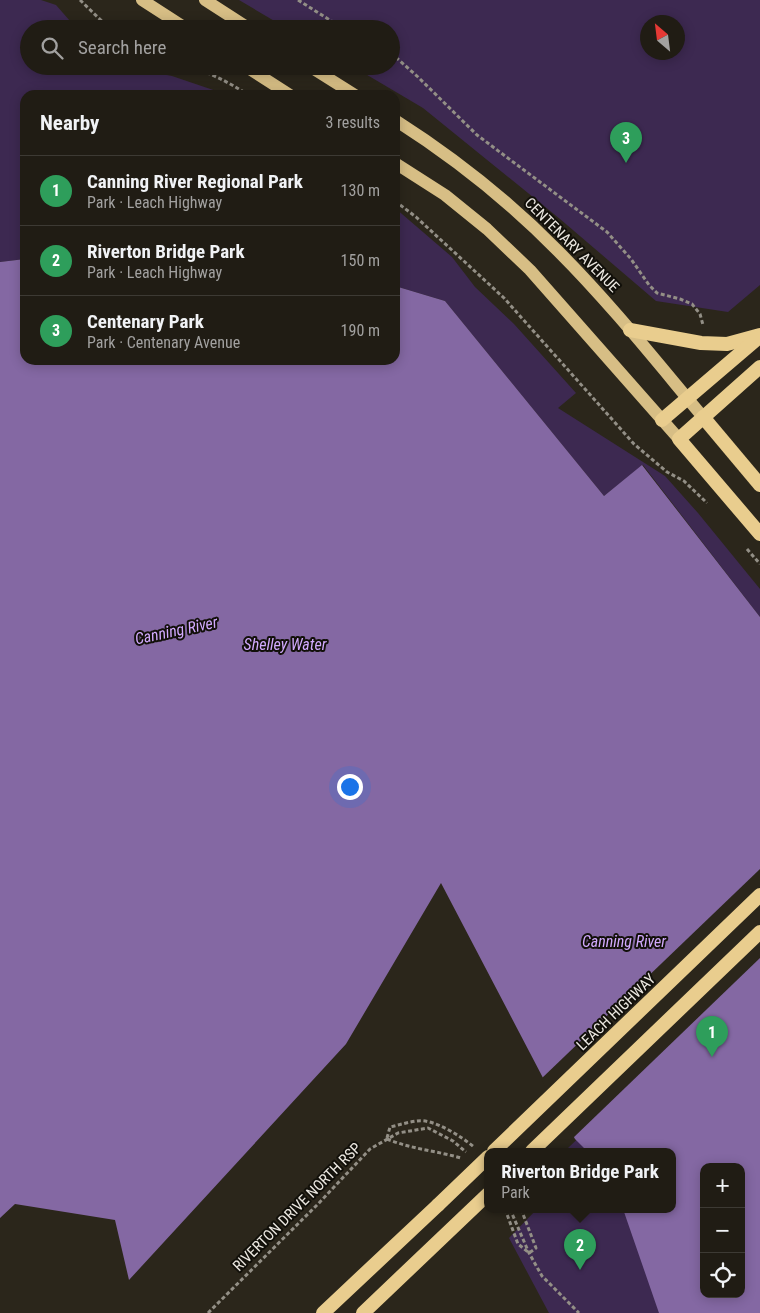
<!DOCTYPE html>
<meta charset="utf-8">
<style>
body{margin:0;font-family:"Roboto Condensed",sans-serif;background:#28251d;color:#f1f3f6}
.controls{position:absolute;right:15px;bottom:15px;display:grid;overflow:hidden;border-radius:10px;box-shadow:0 2px 12px #0003}
.controls button{width:45px;height:45px;display:grid;place-items:center;padding:0;border:0;border-bottom:1px solid #3d3a34;background:#201c14;color:#f1f3f6;font:25px sans-serif}
.compass{position:absolute;left:640px;top:15px;width:45px;height:45px;border-radius:50%;background:#201c14;box-shadow:0 2px 12px #0003;rotate:332deg}
.you{position:absolute;left:349px;top:786px;width:18px;height:18px;margin:-12px;border:4px solid #fff;border-radius:50%;background:#1a73e8;box-shadow:0 0 0 8px #1a73e833}
.badge{display:grid;place-items:center;width:32px;height:32px;border-radius:50%;background:#db2777;color:#fff;font-size:16px;font-weight:700}
.pin{position:absolute;translate:-50% -41px;filter:drop-shadow(0 1px 2px #0008)}
.pin::after{content:'';position:absolute;top:26px;width:18px;height:15px;background:inherit;clip-path:polygon(0 0,100% 0,50% 100%)}
.popup{position:absolute;left:484px;top:1148px;width:192px;height:65px;box-sizing:border-box;display:grid;place-content:center;border-radius:10px;background:#201c14;filter:drop-shadow(0 1px 4px #0005);font-size:16px;white-space:nowrap;color:#a2a1a0}
.popup b{font-size:19px;color:#f1f3f6}
.popup::after{content:'';position:absolute;left:50%;top:100%;margin-left:-10px;border:10px solid transparent;border-top-color:#201c14}
.list{margin:0;padding:0;list-style:none}
h2{display:flex;justify-content:space-between;align-items:center;height:65px;margin:0;padding:0 20px;font-size:21px}
h2 small{font-size:16px;font-weight:400;color:#a2a1a0}
.list li{display:grid;grid-template-columns:32px 1fr auto;gap:15px;align-items:center;box-sizing:border-box;height:70px;padding:0 20px;border-top:1px solid #3d3a34}
.list b{display:block;font-size:19px;white-space:nowrap}
.list p{margin:0;font-size:16px;white-space:nowrap;color:#a2a1a0}
.list em{font-size:16px;font-style:normal;color:#a2a1a0}
.icon{flex:none;width:28px;height:28px;fill:none;stroke:currentColor;stroke-width:2;stroke-linecap:round;stroke-linejoin:round}
.map{position:relative;flex:none;width:760px;height:1313px;overflow:hidden}
.search{position:absolute;background:#201c14;box-shadow:0 2px 12px #0003;left:20px;top:20px;width:380px;height:55px;display:flex;align-items:center;gap:12px;box-sizing:border-box;padding:0 18px;border-radius:28px;color:#a2a1a0;font-size:19px}
.panel{position:absolute;background:#201c14;box-shadow:0 2px 12px #0003;left:20px;top:90px;width:380px;height:275px;border-radius:15px}
.map>svg:first-child{display:block}
.green{fill:#3d2951;fill-rule:evenodd}
.water{fill:#8468a3;fill-rule:evenodd}
.pier{fill:#2b261b}
.lines{fill:none;stroke-linecap:round;stroke-linejoin:round}
.path{stroke:#938f86;stroke-width:3;stroke-dasharray:4 2.5;stroke-linecap:butt}
.primary{stroke:#d7be85;stroke-width:12}
.trunk{stroke:#e9cd8e;stroke-width:14}
.trunk-bridge{stroke:#e9cd8e;stroke-width:14}
.labels{text-anchor:middle;stroke-width:4;stroke-linejoin:round;paint-order:stroke}
.street-label{font-size:15px;fill:#ebe7e0;stroke:#12100a}
.water-label{font-size:16px;font-style:italic;fill:#d2aafe;stroke:#12100a}
</style>
<div class="map">
<svg width="760" height="1313" viewBox="0 0 760 1313">
<rect width="100%" height="100%" fill="#2b261b"/>
<g class="green">
<path d="M 0,0 L 41,0 L 56,5 L 77,29 L 29,29 L 29,66 L 120,66 L 172,76 L 228,95 L 25,95 L 25,259 L 0,262 Z"/>
<path d="M 239,0 L 760,0 L 760,285 L 728,312 L 656,301 L 560,219 L 423,108 L 352,66 L 391,66 L 391,29 L 288,29 ZM 678,22 L 678,52 L 648,52 L 648,22 Z"/>
<path d="M 395,208 L 452,257 L 475,287 L 514,324 L 576,393 L 558,408 L 665,476 L 698,513 L 760,589 L 760,617 L 643,465 L 604,496 L 445,301 L 395,286 Z"/>
<path d="M 760,965 L 760,1313 L 549,1313 L 509,1238 L 537,1209 L 672,1209 L 672,1151 L 569,1151 L 568,1148 ZM 704,1167 L 741,1167 L 741,1294 L 704,1294 Z"/>
</g>
<path class="water" d="M 25,259 L 25,360 L 395,360 L 395,286 L 445,301 L 604,496 L 642,465 L 760,617 L 760,1313 L 659,1313 L 623,1209 L 672,1209 L 672,1151 L 587,1151 L 575,1139 L 441,883 L 346,1044 L 129,1280 L 115,1220 L 15,1204 L 0,1218 L 0,262 ZM 704,1167 L 741,1167 L 741,1294 L 704,1294 Z"/>
<path class="pier" d="M 760,869 L 760,958 L 572,1139 L 541,1079 Z"/>
<g class="lines">
<g class="path">
<path d="M 80,0 L 110,29"/>
<path d="M 298,0 L 344,29"/>
<path d="M 391,53 L 418,77 L 477,135 L 607,232 L 631,259 L 649,285 L 657,293 L 680,299 L 692,304 L 700,314 L 703,325"/>
<path d="M 188,66 C 210,73 229,82 248,95"/>
<path d="M 395,201 L 416,217 L 504,298 L 634,444 L 667,472 L 684,481 L 707,503"/>
<path d="M 747,549 L 760,564"/>
<path d="M 387,1138 L 390,1127 C 399,1125 408,1122 417,1121 C 433,1118 462,1137 474,1147"/>
<path d="M 387,1139 C 411,1149 437,1151 461,1158"/>
<path d="M 505,1209 L 518,1244 L 528,1252"/>
<path d="M 510,1209 L 529,1253 L 542,1276 L 579,1313"/>
<path d="M 521,1209 L 536,1248 L 529,1253"/>
<path d="M 208,1313 L 318,1204 L 370,1149 L 398,1133 L 428,1128 L 453,1141 L 466,1152"/>
</g>
<g class="primary">
<path d="M 142,0 L 187,29"/>
<path d="M 205,0 L 250,29"/>
<path d="M 245,66 L 290,95"/>
<path d="M 309,66 L 355,95"/>
<path d="M 395,120 C 453,157 510,202 558,251 C 610,303 656,361 703,417"/>
<path d="M 395,163 L 445,195 L 487,229 L 530,270 L 679,439"/>
</g>
<g class="trunk">
<path d="M 630,330 L 701,343 L 727,344 L 760,335"/>
<path d="M 760,367 L 679,439 L 760,534"/>
<path d="M 703,417 L 760,485"/>
<path d="M 662,420 L 758,338"/>
<path d="M 494,1151 L 760,895"/>
<path d="M 532,1151 L 760,932"/>
<path d="M 323,1313 L 438,1205"/>
<path d="M 363,1313 L 488,1194"/>
</g>
<path class="trunk-bridge" d="M 438,1205 L 488,1157"/>
</g>
<g class="labels">
<g class="street-label">
<text transform="translate(572 245) rotate(45)" y="5">CENTENARY AVENUE</text>
<text transform="translate(616 1012) rotate(-44)" y="5">LEACH HIGHWAY</text>
<text transform="translate(297 1207) rotate(-45)" y="5">RIVERTON DRIVE NORTH RSP</text>
</g>
<g class="water-label">
<text transform="translate(176 630) rotate(-12)" y="6">Canning River</text>
<text x="285" y="650">Shelley Water</text>
<text x="624" y="947">Canning River</text>
</g>
</g>
</svg>
<div class="controls">
<button>+</button>
<button>−</button>
<button><svg class="icon" aria-label="locate" viewBox="0 0 24 24"><circle cx="12" cy="12" r="6"/><path d="M12 2v4M12 18v4M2 12h4M18 12h4"/></svg></button>
</div>
<svg class="compass" viewBox="-18 -18 36 36"><path d="M0-13l5 13h-10z" fill="#e53935"/><path d="M0 13l5-13h-10z" fill="#a2a1a0"/></svg>
<div class="you"></div>
<div class="pin badge" style="left:712px;top:1057px;background:#2e9e5b">1</div>
<div class="pin badge" style="left:580px;top:1270px;background:#2e9e5b">2</div>
<div class="popup"><b>Riverton Bridge Park</b>Park</div>
<div class="pin badge" style="left:626px;top:163px;background:#2e9e5b">3</div>
<div class="search"><svg class="icon" aria-label="search" viewBox="0 0 24 24"><circle cx="10" cy="10" r="6"/><path d="M15 15l6 6"/></svg>Search here</div>
<section class="panel">
<h2>Nearby<small>3 results</small></h2>
<ul class="list">
<li><span class="badge" style="background:#2e9e5b">1</span><div><b>Canning River Regional Park</b><p>Park · Leach Highway</p></div><em>130 m</em></li>
<li><span class="badge" style="background:#2e9e5b">2</span><div><b>Riverton Bridge Park</b><p>Park · Leach Highway</p></div><em>150 m</em></li>
<li><span class="badge" style="background:#2e9e5b">3</span><div><b>Centenary Park</b><p>Park · Centenary Avenue</p></div><em>190 m</em></li>
</ul>
</section>
</div>
